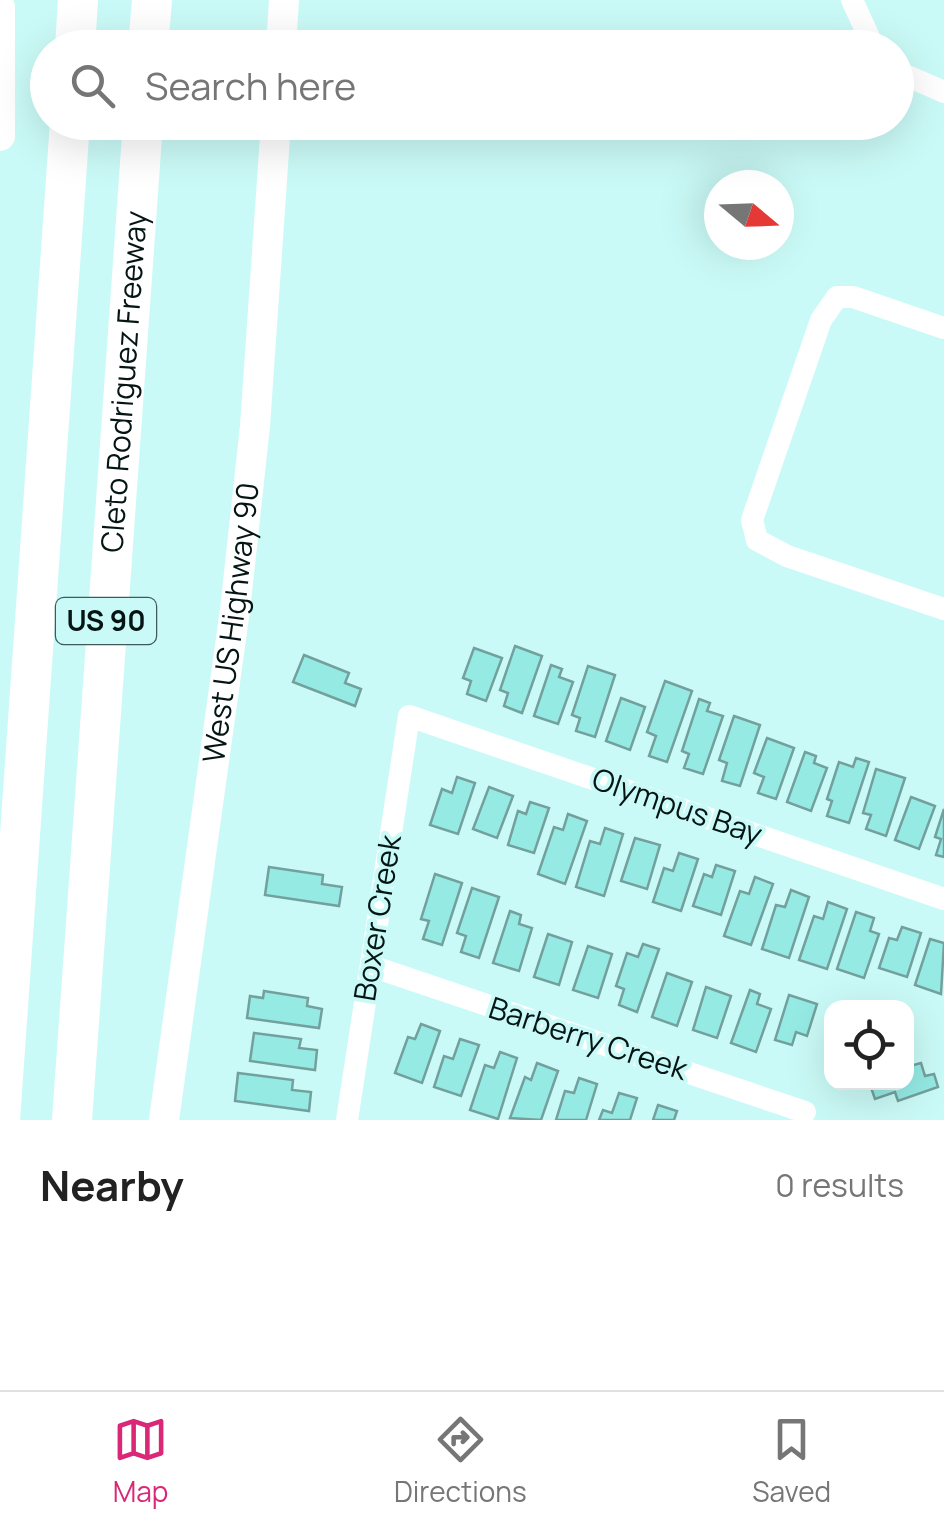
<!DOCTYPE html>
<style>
body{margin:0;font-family:Manrope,sans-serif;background:#f2f2f2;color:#222}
.controls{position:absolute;right:30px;bottom:30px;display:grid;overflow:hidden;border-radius:20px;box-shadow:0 10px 40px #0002}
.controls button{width:90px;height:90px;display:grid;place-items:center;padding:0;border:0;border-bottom:2px solid #e0e0e0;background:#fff;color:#222;font:50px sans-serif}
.compass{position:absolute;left:704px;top:170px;width:90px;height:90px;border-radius:50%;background:#fff;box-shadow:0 10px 40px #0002;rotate:109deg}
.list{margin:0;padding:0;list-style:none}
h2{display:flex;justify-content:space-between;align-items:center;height:130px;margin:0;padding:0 40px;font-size:42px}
h2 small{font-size:32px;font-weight:400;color:#767676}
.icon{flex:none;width:55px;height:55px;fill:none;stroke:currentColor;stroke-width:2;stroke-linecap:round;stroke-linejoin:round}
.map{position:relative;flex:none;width:944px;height:1120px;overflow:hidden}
.search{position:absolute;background:#fff;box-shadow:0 10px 40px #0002;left:30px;right:30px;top:30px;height:110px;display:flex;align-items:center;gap:25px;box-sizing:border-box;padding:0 35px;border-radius:55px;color:#767676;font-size:38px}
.sheet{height:270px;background:#fff}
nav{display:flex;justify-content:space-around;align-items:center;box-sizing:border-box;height:140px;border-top:2px solid #e0e0e0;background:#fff;font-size:28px;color:#767676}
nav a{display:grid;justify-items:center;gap:5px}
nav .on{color:#db2777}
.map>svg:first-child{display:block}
.building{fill:#95eae4;stroke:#73a09d;stroke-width:2.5}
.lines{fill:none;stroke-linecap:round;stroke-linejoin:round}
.street{stroke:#fff;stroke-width:22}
.secondary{stroke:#fff;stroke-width:30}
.highway{stroke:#fff;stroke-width:40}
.labels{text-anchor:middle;stroke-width:8;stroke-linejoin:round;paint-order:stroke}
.shield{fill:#cafaf7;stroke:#3f5a58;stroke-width:2.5}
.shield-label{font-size:28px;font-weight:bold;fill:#041514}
.street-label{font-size:30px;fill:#041514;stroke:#cafaf7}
</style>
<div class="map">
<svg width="944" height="1120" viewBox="0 0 944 1120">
<rect width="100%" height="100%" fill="#cafaf7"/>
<g class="building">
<path d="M 515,646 L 542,656 L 522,713 L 504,706 L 508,693 L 500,690 Z"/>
<path d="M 474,648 L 502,658 L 486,701 L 467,694 L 471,681 L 463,678 Z"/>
<path d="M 304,655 L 349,673 L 345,683 L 361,689 L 355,706 L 293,682 Z"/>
<path d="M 551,665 L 562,669 L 559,677 L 573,682 L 558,724 L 534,716 Z"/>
<path d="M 588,666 L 615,675 L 595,737 L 576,731 L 580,718 L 572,715 Z"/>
<path d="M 665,681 L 692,691 L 667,762 L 649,756 L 656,736 L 647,732 Z"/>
<path d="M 621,698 L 645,707 L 630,750 L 606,741 Z"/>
<path d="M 699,699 L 710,703 L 707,711 L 723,716 L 703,774 L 684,768 L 689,754 L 682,751 Z"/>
<path d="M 734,716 L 760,725 L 740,786 L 722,781 L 727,763 L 719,760 Z"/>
<path d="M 767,738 L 794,748 L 776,799 L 758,793 L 764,777 L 754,773 Z"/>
<path d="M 805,752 L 816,756 L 814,763 L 827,768 L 811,811 L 787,802 Z"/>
<path d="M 856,758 L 869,762 L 849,823 L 827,816 L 832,801 L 827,799 L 839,762 L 853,767 Z"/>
<path d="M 876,769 L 905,778 L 886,836 L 866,829 L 871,815 L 863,813 Z"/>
<path d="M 457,777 L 475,783 L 458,834 L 430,825 L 442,789 L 452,793 Z"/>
<path d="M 489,787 L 513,796 L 497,838 L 473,829 Z"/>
<path d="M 911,797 L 935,806 L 919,849 L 895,840 Z"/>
<path d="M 530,802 L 549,808 L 534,853 L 508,845 L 518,811 L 526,814 Z"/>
<path d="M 944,809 L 944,857 L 936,855 L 941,839 L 935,837 Z"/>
<path d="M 568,814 L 587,821 L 565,884 L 538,874 L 554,827 L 563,830 Z"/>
<path d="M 605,828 L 623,834 L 604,896 L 576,887 L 590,841 L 600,844 Z"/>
<path d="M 635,838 L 660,845 L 647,889 L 621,881 Z"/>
<path d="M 679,853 L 698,859 L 681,911 L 653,902 L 664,868 L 673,871 Z"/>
<path d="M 716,865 L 735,871 L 721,915 L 693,906 L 704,874 L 712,877 Z"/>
<path d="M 269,867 L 323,875 L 322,884 L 342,887 L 339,906 L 265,895 Z"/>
<path d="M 435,874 L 462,883 L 442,945 L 423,939 L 429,921 L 421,919 Z"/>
<path d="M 755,877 L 773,884 L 751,945 L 724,936 L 740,891 L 749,894 Z"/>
<path d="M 472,888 L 499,897 L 479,958 L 461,952 L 466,936 L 457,933 Z"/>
<path d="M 791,890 L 809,897 L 789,958 L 762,949 L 776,905 L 785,907 Z"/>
<path d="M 828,902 L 847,909 L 827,969 L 799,960 L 814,916 L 823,919 Z"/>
<path d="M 510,911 L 521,915 L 519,924 L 532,928 L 519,971 L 493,963 Z"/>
<path d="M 856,912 L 874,918 L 870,931 L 879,934 L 864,978 L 837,969 Z"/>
<path d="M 902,927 L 921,933 L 907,977 L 879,968 L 889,938 L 897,940 Z"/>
<path d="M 548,934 L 572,942 L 559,985 L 534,977 Z"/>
<path d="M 930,939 L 944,943 L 941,994 L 915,985 Z"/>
<path d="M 643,944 L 659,949 L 637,1012 L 619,1005 L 624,989 L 616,986 L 627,953 L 638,957 Z"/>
<path d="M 588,946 L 612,954 L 598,998 L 573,990 Z"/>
<path d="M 667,973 L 692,982 L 677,1026 L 652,1017 Z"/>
<path d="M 706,987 L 731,996 L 717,1038 L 693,1030 Z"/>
<path d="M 750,990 L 760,994 L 757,1004 L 771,1009 L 756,1052 L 731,1043 Z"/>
<path d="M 264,991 L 308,998 L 307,1006 L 322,1009 L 319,1028 L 247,1018 L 250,996 L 263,998 Z"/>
<path d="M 789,995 L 817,1004 L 807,1036 L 796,1032 L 792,1045 L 775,1040 Z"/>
<path d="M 421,1024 L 440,1031 L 422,1083 L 395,1073 L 408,1037 L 415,1039 Z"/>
<path d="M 254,1033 L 301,1039 L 299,1048 L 317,1050 L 315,1070 L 250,1061 Z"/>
<path d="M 460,1039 L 479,1045 L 461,1096 L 434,1087 L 444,1056 L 453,1059 Z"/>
<path d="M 500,1052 L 517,1058 L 498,1119 L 470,1110 L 485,1065 L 494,1068 Z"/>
<path d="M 537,1063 L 558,1071 L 541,1120 L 510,1118 L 525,1077 L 531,1080 Z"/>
<path d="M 921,1063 L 925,1076 L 934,1074 L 938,1087 L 898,1101 L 895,1092 L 875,1099 L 869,1082 L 906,1082 L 906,1067 Z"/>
<path d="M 238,1073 L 293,1080 L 292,1090 L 311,1092 L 309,1111 L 235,1101 Z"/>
<path d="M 579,1078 L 597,1084 L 586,1120 L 556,1120 L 565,1091 L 574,1093 Z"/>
<path d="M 619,1093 L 637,1098 L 630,1120 L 599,1120 L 603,1110 L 612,1113 Z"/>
<path d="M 658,1105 L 677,1111 L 674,1120 L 653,1120 Z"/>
</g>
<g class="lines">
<g class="street">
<path d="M 852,0 L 874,48"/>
<path d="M 896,71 L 944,92"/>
<path d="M 944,328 L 853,297 L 837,297 L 821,320 L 752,520 L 757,540 L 787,556 L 944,609"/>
<path d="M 371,966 L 805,1112"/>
<path d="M 347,1120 L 409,716 L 944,899"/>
</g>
<g class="secondary">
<path d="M 0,7 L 0,136"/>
<path d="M 281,48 L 284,0"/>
<path id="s1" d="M 164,1120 L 235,610 L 255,426 L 276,122"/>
</g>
<g class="highway">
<path d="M 75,48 L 78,0"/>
<path d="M 148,48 L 152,0"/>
<path d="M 0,1120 L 70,122"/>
<path id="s2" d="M 72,1120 L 143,122"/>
</g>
</g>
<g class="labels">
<rect class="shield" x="56" y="598" width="100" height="46" rx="8"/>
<g class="shield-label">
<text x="106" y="631">US 90</text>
</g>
<g class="street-label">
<text dy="10" stroke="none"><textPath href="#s2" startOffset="740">Cleto Rodriguez Freeway</textPath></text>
<text dy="10" stroke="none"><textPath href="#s1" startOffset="502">West US Highway 90</textPath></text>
<text transform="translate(677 807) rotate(19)" y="10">Olympus Bay</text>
<text transform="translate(378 918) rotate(-81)" y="10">Boxer Creek</text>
<text transform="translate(588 1039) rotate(18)" y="10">Barberry Creek</text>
</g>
</g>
</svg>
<div class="controls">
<button><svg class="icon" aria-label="locate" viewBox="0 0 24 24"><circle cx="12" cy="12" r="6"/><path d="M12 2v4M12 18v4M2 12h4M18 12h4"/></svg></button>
</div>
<svg class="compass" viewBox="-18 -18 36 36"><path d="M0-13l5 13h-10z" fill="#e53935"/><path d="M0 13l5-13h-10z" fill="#767676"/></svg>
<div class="search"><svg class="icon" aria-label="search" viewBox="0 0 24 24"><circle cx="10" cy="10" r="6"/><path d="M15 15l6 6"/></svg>Search here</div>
</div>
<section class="sheet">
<h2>Nearby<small>0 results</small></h2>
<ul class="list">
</ul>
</section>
<nav>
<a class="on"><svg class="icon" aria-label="map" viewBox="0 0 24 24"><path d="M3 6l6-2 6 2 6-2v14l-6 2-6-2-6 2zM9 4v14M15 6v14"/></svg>Map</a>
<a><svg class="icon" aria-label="directions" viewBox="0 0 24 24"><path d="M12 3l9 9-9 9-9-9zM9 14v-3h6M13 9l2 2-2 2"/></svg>Directions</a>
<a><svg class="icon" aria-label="saved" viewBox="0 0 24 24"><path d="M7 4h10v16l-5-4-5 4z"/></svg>Saved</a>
</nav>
